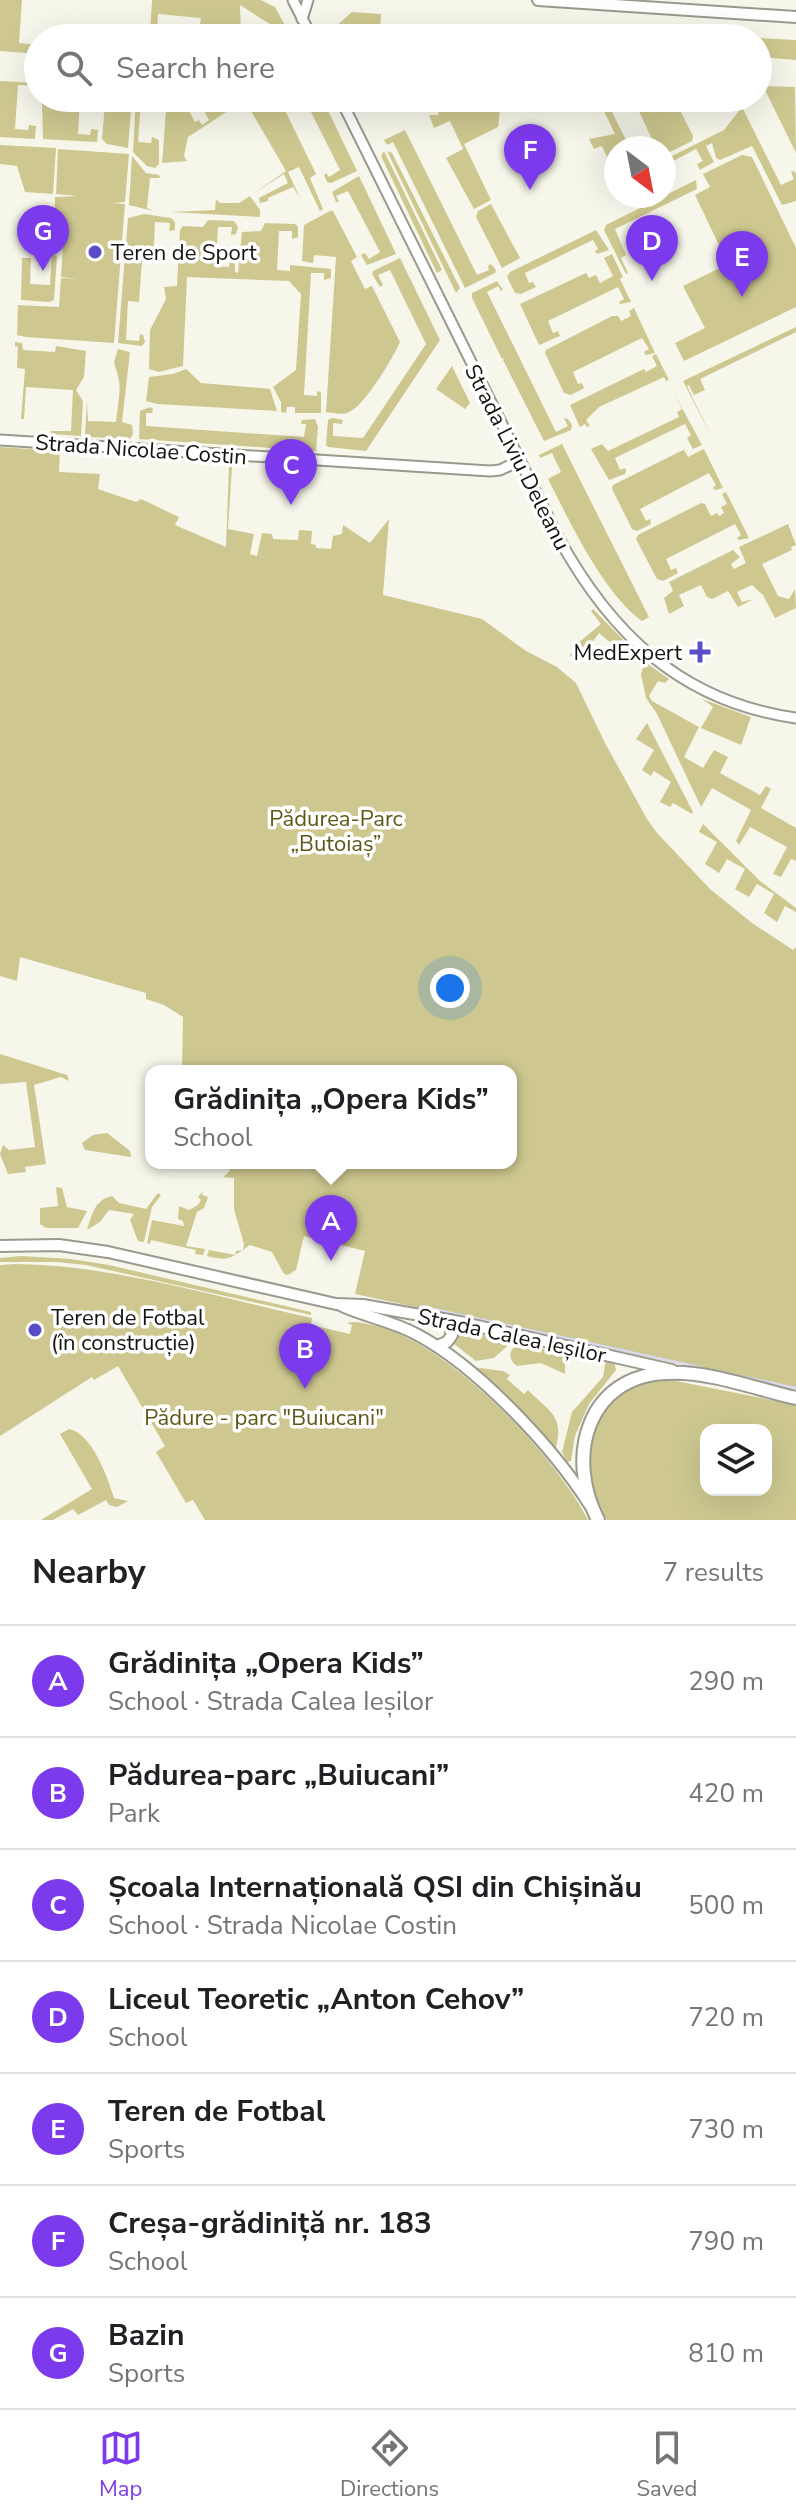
<!DOCTYPE html>
<meta charset="utf-8">
<style>
body{margin:0;font-family:"Nunito Sans",sans-serif;background:#f6f6f6;color:#202124}
.controls{position:absolute;right:24px;bottom:24px;display:grid;overflow:hidden;border-radius:16px;box-shadow:0 8px 32px #0002}
.controls button{width:72px;height:72px;display:grid;place-items:center;padding:0;border:0;border-bottom:2px solid #e0e0e0;background:#fff;color:#202124;font:40px sans-serif}
.compass{position:absolute;left:604px;top:136px;width:72px;height:72px;border-radius:50%;background:#fff;box-shadow:0 8px 32px #0002;rotate:148deg}
.you{position:absolute;left:450px;top:988px;width:28px;height:28px;margin:-20px;border:6px solid #fff;border-radius:50%;background:#1a73e8;box-shadow:0 0 0 12px #1a73e833}
.badge{display:grid;place-items:center;width:52px;height:52px;border-radius:50%;background:#7c3aed;color:#fff;font-size:26px;font-weight:700}
.pin{position:absolute;translate:-50% -66px;filter:drop-shadow(0 2px 4px #0008)}
.pin::after{content:'';position:absolute;top:42px;width:28px;height:24px;background:inherit;clip-path:polygon(0 0,100% 0,50% 100%)}
.popup{position:absolute;left:145px;top:1065px;width:372px;height:104px;box-sizing:border-box;display:grid;place-content:center;border-radius:16px;background:#fff;filter:drop-shadow(0 2px 6px #0005);font-size:26px;white-space:nowrap;color:#757577}
.popup b{font-size:30px;color:#202124}
.popup::after{content:'';position:absolute;left:50%;top:100%;margin-left:-16px;border:16px solid transparent;border-top-color:#fff}
.list{margin:0;padding:0;list-style:none}
h2{display:flex;justify-content:space-between;align-items:center;height:104px;margin:0;padding:0 32px;font-size:34px}
h2 small{font-size:26px;font-weight:400;color:#757577}
.list li{display:grid;grid-template-columns:52px 1fr auto;gap:24px;align-items:center;box-sizing:border-box;height:112px;padding:0 32px;border-top:2px solid #e0e0e0}
.list b{display:block;font-size:30px;white-space:nowrap}
.list p{margin:0;font-size:26px;white-space:nowrap;color:#757577}
.list em{font-size:26px;font-style:normal;color:#757577}
.icon{flex:none;width:44px;height:44px;fill:none;stroke:currentColor;stroke-width:2;stroke-linecap:round;stroke-linejoin:round}
.map{position:relative;flex:none;width:796px;height:1520px;overflow:hidden}
.search{position:absolute;background:#fff;box-shadow:0 8px 32px #0002;left:24px;right:24px;top:24px;height:88px;display:flex;align-items:center;gap:20px;box-sizing:border-box;padding:0 28px;border-radius:44px;color:#757577;font-size:30px}
.sheet{height:888px;background:#fff}
nav{display:flex;justify-content:space-around;align-items:center;box-sizing:border-box;height:112px;border-top:2px solid #e0e0e0;background:#fff;font-size:22px;color:#757577}
nav a{display:grid;justify-items:center;gap:4px}
nav .on{color:#7c3aed}
.map>svg:first-child{display:block}
.green{fill:#cec890;fill-rule:evenodd}
.lines{fill:none;stroke-linecap:round;stroke-linejoin:round}
.stream{stroke:#d8dafb;stroke-width:2}
.secondary-casing{stroke:#9a998e;stroke-width:13}
.primary-casing{stroke:#9a998e;stroke-width:14}
.highway-casing{stroke:#9a998e;stroke-width:16}
.secondary{stroke:#fff;stroke-width:9}
.primary{stroke:#fff;stroke-width:10}
.highway{stroke:#fff;stroke-width:12}
.poi-dot{fill:#5a4ec6;stroke:#fff;stroke-width:3}
.labels{text-anchor:middle;stroke-width:7;stroke-linejoin:round;paint-order:stroke}
.poi-label{font-size:22px;fill:#14130f;stroke:#fff;text-anchor:start}
.street-label{font-size:22px;fill:#14130f;stroke:#fff}
.park-label{font-size:22px;fill:#5f5716;stroke:#fff}
</style>
<div class="map">
<svg width="796" height="1520" viewBox="0 0 796 1520">
<rect width="100%" height="100%" fill="#f7f6ea"/>
<g class="green">
<path d="M 0,0 L 22,0 L 19,43 L 38,45 L 38,54 L 0,51 Z"/>
<path d="M 152,0 L 261,0 L 275,7 L 292,38 L 240,5 L 241,38 L 197,38 L 201,18 L 158,14 L 157,34 L 154,36 L 150,33 Z"/>
<path d="M 352,12 L 381,14 L 380,34 L 390,35 L 390,38 L 353,38 L 356,32 L 351,32 L 350,36 L 335,27 Z"/>
<path d="M 591,27 L 686,34 L 686,38 L 590,38 Z"/>
<path d="M 758,38 L 796,40 L 796,60 L 758,57 Z"/>
<path d="M 0,81 L 38,83 L 38,86 L 18,85 L 15,129 L 28,130 L 29,125 L 36,126 L 35,139 L 0,137 Z"/>
<path d="M 758,86 L 795,87 L 796,153 L 765,90 L 758,89 Z"/>
<path d="M 53,98 L 80,98 L 78,134 L 90,135 L 91,129 L 98,130 L 97,142 L 43,139 L 42,104 L 46,99 Z"/>
<path d="M 113,98 L 132,98 L 128,148 L 107,144 L 102,139 L 105,104 L 113,102 Z"/>
<path d="M 136,98 L 141,98 L 138,142 L 151,143 L 152,137 L 159,140 L 159,164 L 155,168 L 147,166 L 133,152 Z"/>
<path d="M 167,98 L 192,98 L 190,113 L 195,122 L 199,120 L 202,125 L 209,120 L 201,105 L 197,105 L 196,98 L 279,98 L 316,174 L 310,178 L 323,209 L 320,211 L 299,167 L 288,172 L 300,198 L 293,187 L 268,198 L 268,201 L 260,203 L 259,198 L 288,183 L 284,174 L 254,193 L 286,171 L 251,111 L 231,109 L 188,137 L 184,156 L 187,161 L 162,163 Z"/>
<path d="M 304,98 L 322,98 L 357,171 L 331,183 L 327,182 L 324,175 L 326,173 L 329,177 L 340,170 Z"/>
<path d="M 440,98 L 477,98 L 481,107 L 500,110 L 498,127 L 464,144 L 491,200 L 474,209 L 446,158 L 463,149 L 450,121 L 434,128 L 429,115 L 438,115 Z"/>
<path d="M 597,98 L 605,98 L 630,148 L 616,148 L 616,177 L 602,146 L 594,149 L 589,139 L 615,134 L 602,107 L 597,107 Z"/>
<path d="M 633,98 L 674,98 L 693,136 L 692,141 L 664,155 L 664,148 L 656,148 Z"/>
<path d="M 742,107 L 781,185 L 794,179 L 791,172 L 794,171 L 796,174 L 796,201 L 782,205 L 752,146 L 720,160 L 716,158 L 712,143 L 706,146 L 714,162 L 700,170 L 697,164 L 703,161 L 696,149 L 664,166 L 664,160 L 724,130 Z"/>
<path d="M 405,130 L 477,275 L 489,270 L 488,266 L 491,264 L 496,270 L 495,273 L 465,288 L 393,142 L 387,145 L 384,140 Z"/>
<path d="M 0,145 L 56,148 L 53,194 L 25,192 L 17,166 L 0,164 Z"/>
<path d="M 58,149 L 129,154 L 125,202 L 112,203 L 125,204 L 114,343 L 26,337 L 17,335 L 18,305 L 59,307 L 61,278 L 78,279 L 61,277 L 64,228 L 54,227 L 55,197 L 78,196 L 56,194 Z"/>
<path d="M 384,151 L 442,270 L 437,273 L 381,156 Z"/>
<path d="M 387,151 L 392,153 L 460,288 L 456,293 Z"/>
<path d="M 742,155 L 752,157 L 796,248 L 796,307 L 684,361 L 675,343 L 705,328 L 683,286 L 728,264 L 695,195 L 710,187 L 703,174 Z"/>
<path d="M 132,156 L 146,173 L 159,175 L 160,178 L 150,178 L 147,208 L 153,211 L 129,205 Z"/>
<path d="M 359,176 L 396,254 L 367,265 L 361,255 L 365,253 L 369,259 L 380,252 L 348,191 L 336,196 L 339,202 L 336,202 L 332,192 Z"/>
<path d="M 696,180 L 697,189 L 615,229 L 626,255 L 621,258 L 628,273 L 626,274 L 604,230 L 606,225 Z"/>
<path d="M 250,196 L 260,210 L 260,217 L 171,212 L 215,210 L 216,199 L 220,203 L 239,203 Z"/>
<path d="M 491,204 L 520,258 L 502,268 L 476,217 L 478,211 Z"/>
<path d="M 330,211 L 333,211 L 357,257 L 351,261 L 365,289 L 372,286 L 400,342 C 393,358 366,403 351,411 C 344,416 334,413 326,412 L 336,257 L 314,255 L 313,263 L 302,261 L 304,225 Z"/>
<path d="M 144,214 L 171,218 L 175,222 L 175,230 L 169,231 L 170,223 L 155,222 L 153,262 L 142,261 L 139,302 L 128,301 L 126,340 L 139,341 L 140,334 L 143,335 L 145,342 L 142,346 L 118,343 L 128,218 Z"/>
<path d="M 208,220 L 234,221 L 238,227 L 236,234 L 231,235 L 232,227 L 218,227 L 216,266 L 229,267 L 230,261 L 235,263 L 235,272 L 238,273 L 242,232 L 261,231 L 265,223 L 295,224 L 298,227 L 298,237 L 292,239 L 292,231 L 279,231 L 277,270 L 290,271 L 290,265 L 331,269 L 331,278 L 324,280 L 324,273 L 311,273 L 304,395 L 317,396 L 317,391 L 321,392 L 321,413 L 295,413 L 295,407 L 287,407 L 286,413 L 281,412 L 281,402 L 273,387 L 296,370 L 301,294 L 289,281 L 187,277 L 183,366 L 159,372 L 149,369 L 150,330 L 166,299 L 164,287 L 177,286 L 180,230 L 183,226 L 203,227 Z"/>
<path d="M 596,230 L 609,250 L 597,254 L 595,251 L 598,249 L 593,240 L 525,273 L 529,283 L 533,282 L 536,287 L 521,294 L 515,293 L 507,277 L 510,272 Z"/>
<path d="M 52,253 L 57,256 L 54,300 L 49,302 L 21,300 L 22,258 L 31,258 L 30,284 L 50,285 Z"/>
<path d="M 612,254 L 623,277 L 620,279 L 631,302 L 620,304 L 619,302 L 624,299 L 618,287 L 548,321 L 553,333 L 558,331 L 560,336 L 539,345 L 520,304 L 586,273 L 589,278 L 596,275 L 600,283 L 613,276 L 604,258 Z"/>
<path d="M 400,258 L 440,340 L 366,451 L 328,447 L 326,445 L 328,420 L 332,418 L 343,420 L 342,424 L 333,423 L 333,436 L 363,438 L 426,344 L 390,270 L 378,275 L 383,285 L 380,287 L 372,274 L 373,271 Z"/>
<path d="M 497,281 L 503,290 L 501,291 L 498,286 L 487,292 L 556,432 L 568,426 L 564,418 L 568,419 L 572,425 L 571,430 L 544,441 L 503,360 L 505,358 L 502,359 L 472,298 L 472,293 Z"/>
<path d="M 634,308 L 655,353 L 646,355 L 644,352 L 649,349 L 642,338 L 573,372 L 578,384 L 582,383 L 584,388 L 571,395 L 564,393 L 545,353 L 546,350 L 612,316 L 618,316 L 621,321 L 631,316 L 629,311 Z"/>
<path d="M 796,327 L 796,332 L 700,379 L 705,390 L 694,395 L 689,385 L 687,386 L 711,436 L 683,381 Z"/>
<path d="M 15,342 L 22,343 L 23,350 L 55,352 L 56,346 L 86,351 L 84,377 L 76,390 L 83,401 L 81,436 L 51,434 L 51,431 L 71,431 L 73,390 L 26,387 L 24,419 L 21,419 L 25,369 L 17,368 L 18,347 L 15,346 Z"/>
<path d="M 118,349 L 130,352 L 122,422 L 132,425 L 133,434 L 130,439 L 87,437 L 85,434 L 87,401 L 88,421 L 116,422 C 117,409 121,393 119,381 C 116,362 111,369 118,349 Z"/>
<path d="M 656,354 L 669,380 L 666,381 L 664,377 L 599,407 L 586,420 L 590,426 L 587,427 L 585,424 L 580,427 L 570,405 L 644,369 L 646,372 L 657,366 L 652,356 Z"/>
<path d="M 452,366 L 470,403 L 465,409 L 436,389 Z"/>
<path d="M 186,369 L 201,383 L 270,389 L 277,411 L 157,404 L 146,401 L 149,377 L 173,374 Z"/>
<path d="M 674,393 L 702,445 L 693,449 L 687,438 L 691,435 L 685,424 L 615,458 L 620,470 L 625,468 L 626,471 L 625,474 L 609,480 L 591,449 L 602,444 L 608,451 L 679,417 L 677,412 L 682,409 Z"/>
<path d="M 150,407 L 153,409 L 152,413 L 146,413 L 146,426 L 304,437 L 306,424 L 301,424 L 302,420 L 315,419 L 318,427 L 316,451 L 139,439 L 140,411 Z"/>
<path d="M 562,444 L 649,617 L 642,621 C 603,593 570,522 548,479 L 561,472 L 552,453 L 540,458 L 539,455 Z"/>
<path d="M 0,447 L 60,451 L 59,472 L 100,474 L 98,489 L 136,502 L 141,499 L 179,517 L 175,525 L 226,547 L 229,466 L 232,467 L 228,529 L 254,534 L 250,554 L 257,556 L 262,533 L 272,534 L 273,539 L 298,540 L 299,530 L 312,531 L 311,544 L 316,545 L 316,548 L 331,549 L 333,536 L 342,534 L 343,525 L 370,543 L 389,519 L 383,595 L 482,619 L 526,651 L 557,667 L 576,683 L 605,743 L 647,819 L 658,834 L 710,889 L 752,923 L 793,950 L 796,947 L 796,1389 L 355,1294 L 365,1251 L 304,1236 L 296,1270 L 288,1275 L 284,1274 L 272,1252 L 250,1245 C 231,1258 229,1262 207,1256 L 209,1250 L 235,1255 L 236,1251 L 243,1250 L 244,1244 L 234,1209 L 234,1178 L 223,1177 L 230,1171 L 227,1166 L 222,1166 L 225,1163 L 511,1163 L 511,1071 L 182,1071 L 183,1017 L 164,1005 L 146,999 L 146,993 L 20,957 L 17,981 L 0,976 Z"/>
<path d="M 704,449 L 723,488 L 715,490 L 713,488 L 716,485 L 709,473 L 640,509 L 646,521 L 650,519 L 651,524 L 637,531 L 632,529 L 612,489 L 613,485 L 681,451 L 684,450 L 688,457 Z"/>
<path d="M 726,492 L 749,538 L 739,540 L 737,538 L 741,535 L 735,524 L 666,559 L 671,570 L 676,568 L 678,573 L 663,581 L 657,579 L 636,539 L 638,535 L 701,503 L 705,504 L 711,516 L 717,513 L 719,516 L 724,513 L 721,507 L 727,504 L 722,494 Z"/>
<path d="M 788,524 L 796,545 L 791,547 L 792,550 L 762,564 L 778,596 L 789,599 L 795,589 L 796,608 L 775,618 L 763,595 L 752,585 L 737,592 L 742,602 L 754,599 L 738,607 L 728,591 L 712,599 L 707,597 L 701,585 L 679,595 L 684,606 L 669,614 L 664,598 L 673,591 L 669,582 L 733,550 L 740,557 L 731,564 L 734,569 L 746,563 L 739,547 Z"/>
<path d="M 593,609 L 641,658 L 635,663 L 599,633 L 581,658 L 570,656 L 577,644 L 601,624 L 591,611 Z"/>
<path d="M 645,662 L 669,679 L 665,683 L 658,681 L 649,696 L 652,701 L 699,727 L 684,757 L 703,768 L 714,750 L 728,757 L 720,773 L 760,795 L 766,786 L 771,789 L 761,808 L 796,828 L 796,861 L 791,859 L 781,877 L 773,874 L 787,847 L 750,827 L 739,845 L 736,841 L 751,810 L 712,788 L 701,807 L 657,714 L 646,698 L 641,674 Z"/>
<path d="M 702,699 L 751,717 L 741,745 L 701,728 L 713,707 Z"/>
<path d="M 647,723 L 693,812 L 692,814 L 673,803 L 670,807 L 660,802 L 671,782 L 654,771 L 651,776 L 642,770 L 654,750 L 636,739 Z"/>
<path d="M 703,824 L 760,881 L 796,908 L 796,912 L 785,906 L 777,922 L 764,913 L 774,894 L 757,884 L 749,897 L 735,889 L 745,869 L 727,859 L 719,873 L 705,864 L 717,842 L 699,832 Z"/>
<path d="M 0,1054 L 67,1075 L 69,1081 L 61,1077 L 34,1085 L 46,1164 L 25,1167 L 26,1172 L 8,1174 L 0,1154 L 3,1145 L 9,1150 L 35,1147 L 26,1082 L 0,1084 Z"/>
<path d="M 107,1133 L 130,1151 L 131,1157 L 85,1150 L 82,1143 L 93,1135 Z"/>
<path d="M 56,1187 L 62,1188 L 67,1207 L 87,1211 L 78,1228 L 46,1228 L 40,1224 L 40,1208 L 58,1206 Z"/>
<path d="M 203,1191 L 202,1195 L 208,1197 L 204,1208 L 197,1212 L 186,1246 L 205,1249 L 203,1255 L 195,1254 L 196,1250 L 151,1240 L 150,1244 L 147,1243 L 152,1220 L 184,1226 L 183,1221 L 178,1219 L 179,1206 L 189,1210 L 198,1205 L 201,1200 L 198,1197 Z"/>
<path d="M 158,1193 L 161,1195 L 152,1207 L 144,1242 L 138,1241 L 130,1220 L 134,1214 L 109,1210 L 100,1222 L 87,1230 C 92,1215 94,1200 112,1196 L 119,1203 L 146,1209 Z"/>
<path d="M 21,1256 L 71,1259 L 109,1265 L 311,1312 L 311,1315 L 86,1265 L 57,1262 L 0,1262 L 0,1258 Z"/>
<path d="M 15,1264 C 115,1265 215,1297 312,1318 L 311,1325 L 350,1334 L 352,1325 L 347,1323 C 357,1320 366,1324 377,1326 C 449,1344 554,1454 588,1520 L 205,1520 L 193,1500 L 186,1503 L 156,1452 L 165,1446 L 118,1366 L 94,1380 L 92,1377 L 0,1436 L 0,1265 Z"/>
<path d="M 467,1330 L 513,1338 L 514,1340 L 494,1358 L 476,1361 L 454,1344 L 458,1335 Z"/>
<path d="M 519,1344 L 565,1353 L 565,1374 L 541,1363 L 517,1366 C 508,1360 508,1349 519,1344 Z"/>
<path d="M 606,1359 L 614,1361 L 616,1370 L 589,1404 L 575,1436 L 571,1461 L 567,1462 L 562,1452 L 572,1412 L 603,1377 Z"/>
<path d="M 472,1367 L 503,1371 L 510,1375 L 507,1379 L 524,1394 L 528,1390 C 551,1413 565,1416 555,1451 Z"/>
<path d="M 666,1379 L 796,1405 L 796,1520 L 607,1520 L 589,1483 L 589,1437 L 603,1411 L 622,1393 L 643,1381 ZM 706,1430 L 766,1430 L 766,1490 L 706,1490 Z"/>
<path d="M 69,1429 C 92,1433 108,1478 114,1498 L 128,1501 L 117,1507 L 109,1505 L 106,1500 L 78,1515 L 73,1509 L 53,1520 L 41,1520 L 92,1489 L 60,1434 Z"/>
</g>
<g class="lines">
<path class="stream" d="M 420,1306 L 796,1388"/>
<defs>
<g id="secondary">
<path d="M 293,0 L 312,38"/>
<path d="M 302,19 L 308,0"/>
<path d="M 340,98 L 557,535 C 610,633 681,702 796,718"/>
<path d="M 0,440 L 490,471 L 500,470 L 519,461"/>
</g>
<g id="primary">
<path d="M 538,0 L 796,17"/>
<path d="M 0,1246 L 59,1245 L 108,1252 L 336,1304 L 363,1305 L 460,1322 L 672,1370"/>
<path d="M 342,1306 C 366,1317 392,1321 416,1334 C 477,1366 552,1446 589,1504"/>
<path d="M 437,1346 L 447,1342 L 452,1335 L 449,1320"/>
</g>
<path id="highway" d="M 598,1520 C 565,1457 587,1375 668,1373 C 710,1371 756,1389 796,1398"/>
</defs>
<use href="#secondary" class="secondary-casing"/>
<use href="#primary" class="primary-casing"/>
<use href="#highway" class="highway-casing"/>
<use href="#secondary" class="secondary"/>
<use href="#primary" class="primary"/>
<use href="#highway" class="highway"/>
</g>
<g class="poi-dot">
<circle cx="95" cy="252" r="8"/>
<path d="M696 640h8v8h8v8h-8v8h-8v-8h-8v-8h8z"/>
<circle cx="35" cy="1330" r="8"/>
</g>
<g class="labels">
<g class="poi-label">
<text x="111" y="260">Teren de Sport</text>
<text x="682" y="660" text-anchor="end">MedExpert</text>
<text x="51" y="1325">Teren de Fotbal<tspan x="51" dy="25">(în construcție)</tspan></text>
</g>
<g class="street-label">
<text transform="translate(141 449) rotate(4)" y="8">Strada Nicolae Costin</text>
<text transform="translate(518 457) rotate(63)" y="8">Strada Liviu Deleanu</text>
<text transform="translate(512 1335) rotate(12)" y="8">Strada Calea Ieșilor</text>
</g>
<g class="park-label">
<text x="336" y="826">Pădurea-Parc<tspan x="336" dy="25">„Butoiaș”</tspan></text>
<text x="264" y="1425">Pădure - parc "Buiucani"</text>
</g>
</g>
</svg>
<div class="controls">
<button><svg class="icon" aria-label="layers" viewBox="0 0 24 24"><path d="M12 4l9 5-9 5-9-5zM3 14l9 5 9-5"/></svg></button>
</div>
<svg class="compass" viewBox="-18 -18 36 36"><path d="M0-13l5 13h-10z" fill="#e53935"/><path d="M0 13l5-13h-10z" fill="#757577"/></svg>
<div class="you"></div>
<div class="pin badge" style="left:331px;top:1261px">A</div>
<div class="popup"><b>Grădinița „Opera Kids”</b>School</div>
<div class="pin badge" style="left:305px;top:1389px">B</div>
<div class="pin badge" style="left:291px;top:505px">C</div>
<div class="pin badge" style="left:652px;top:281px">D</div>
<div class="pin badge" style="left:742px;top:297px">E</div>
<div class="pin badge" style="left:530px;top:190px">F</div>
<div class="pin badge" style="left:43px;top:271px">G</div>
<div class="search"><svg class="icon" aria-label="search" viewBox="0 0 24 24"><circle cx="10" cy="10" r="6"/><path d="M15 15l6 6"/></svg>Search here</div>
</div>
<section class="sheet">
<h2>Nearby<small>7 results</small></h2>
<ul class="list">
<li><span class="badge">A</span><div><b>Grădinița „Opera Kids”</b><p>School · Strada Calea Ieșilor</p></div><em>290 m</em></li>
<li><span class="badge">B</span><div><b>Pădurea-parc „Buiucani”</b><p>Park</p></div><em>420 m</em></li>
<li><span class="badge">C</span><div><b>Școala Internațională QSI din Chișinău</b><p>School · Strada Nicolae Costin</p></div><em>500 m</em></li>
<li><span class="badge">D</span><div><b>Liceul Teoretic „Anton Cehov”</b><p>School</p></div><em>720 m</em></li>
<li><span class="badge">E</span><div><b>Teren de Fotbal</b><p>Sports</p></div><em>730 m</em></li>
<li><span class="badge">F</span><div><b>Creșa-grădiniță nr. 183</b><p>School</p></div><em>790 m</em></li>
<li><span class="badge">G</span><div><b>Bazin</b><p>Sports</p></div><em>810 m</em></li>
</ul>
</section>
<nav>
<a class="on"><svg class="icon" aria-label="map" viewBox="0 0 24 24"><path d="M3 6l6-2 6 2 6-2v14l-6 2-6-2-6 2zM9 4v14M15 6v14"/></svg>Map</a>
<a><svg class="icon" aria-label="directions" viewBox="0 0 24 24"><path d="M12 3l9 9-9 9-9-9zM9 14v-3h6M13 9l2 2-2 2"/></svg>Directions</a>
<a><svg class="icon" aria-label="saved" viewBox="0 0 24 24"><path d="M7 4h10v16l-5-4-5 4z"/></svg>Saved</a>
</nav>
